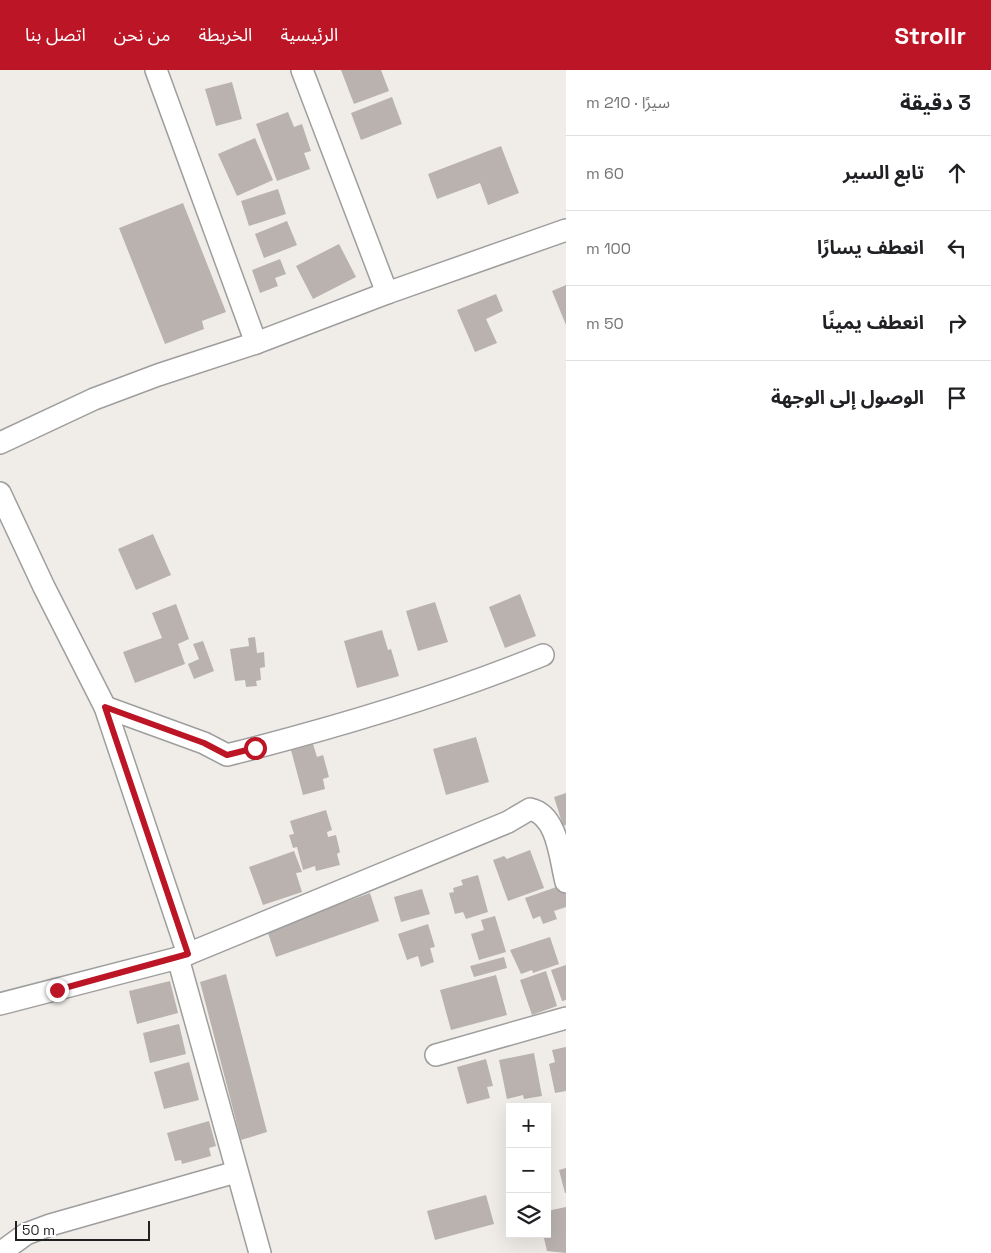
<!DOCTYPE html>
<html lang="ar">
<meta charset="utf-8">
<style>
body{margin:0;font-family:"Space Grotesk","Noto Sans Arabic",sans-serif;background:#f2f2f2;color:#202124;direction:rtl}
.controls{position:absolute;right:15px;bottom:15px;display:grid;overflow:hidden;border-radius:0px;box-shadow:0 5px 20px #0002}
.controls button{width:45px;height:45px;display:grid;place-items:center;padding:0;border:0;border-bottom:1px solid #e0e0e0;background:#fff;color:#202124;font:25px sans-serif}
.scale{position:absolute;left:15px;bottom:12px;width:135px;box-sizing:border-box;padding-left:5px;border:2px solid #212121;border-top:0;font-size:14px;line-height:18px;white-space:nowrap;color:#212121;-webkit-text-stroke:4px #fff;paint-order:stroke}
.stop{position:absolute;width:15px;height:15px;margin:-11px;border:4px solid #bc1526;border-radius:50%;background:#fff}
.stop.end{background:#bc1526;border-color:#fff;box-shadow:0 1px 5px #0008}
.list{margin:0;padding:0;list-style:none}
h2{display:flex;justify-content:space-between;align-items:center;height:65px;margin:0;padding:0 20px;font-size:21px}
h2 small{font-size:16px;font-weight:400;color:#757577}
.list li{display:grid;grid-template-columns:32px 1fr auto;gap:15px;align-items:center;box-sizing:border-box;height:75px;padding:0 20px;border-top:1px solid #e0e0e0}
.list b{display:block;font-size:19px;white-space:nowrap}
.list em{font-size:16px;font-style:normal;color:#757577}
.icon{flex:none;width:28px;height:28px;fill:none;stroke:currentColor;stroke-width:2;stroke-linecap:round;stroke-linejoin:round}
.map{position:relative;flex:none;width:566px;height:1183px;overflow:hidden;direction:ltr}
header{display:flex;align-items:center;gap:30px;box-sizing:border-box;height:70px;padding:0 25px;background:#bc1526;color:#fff}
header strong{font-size:24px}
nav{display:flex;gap:28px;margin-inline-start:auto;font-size:18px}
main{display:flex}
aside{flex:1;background:#fff}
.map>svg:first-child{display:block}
.building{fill:#b9b2ae}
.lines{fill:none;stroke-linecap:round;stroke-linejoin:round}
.minor-casing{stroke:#9e9e9e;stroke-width:24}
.minor{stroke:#fff;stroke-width:21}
.route{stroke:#bc1526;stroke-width:6}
</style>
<header>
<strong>Strollr</strong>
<nav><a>الرئيسية</a><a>الخريطة</a><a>من نحن</a><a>اتصل بنا</a></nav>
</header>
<main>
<aside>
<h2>3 دقيقة<small>سيرًا · 210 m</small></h2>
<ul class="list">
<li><svg class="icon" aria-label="ahead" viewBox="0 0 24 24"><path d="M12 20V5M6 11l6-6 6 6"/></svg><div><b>تابع السير</b></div><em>60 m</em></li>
<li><svg class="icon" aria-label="left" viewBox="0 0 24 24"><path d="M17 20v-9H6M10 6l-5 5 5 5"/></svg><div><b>انعطف يسارًا</b></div><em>100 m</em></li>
<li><svg class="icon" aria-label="right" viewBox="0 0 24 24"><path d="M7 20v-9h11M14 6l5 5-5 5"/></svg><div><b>انعطف يمينًا</b></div><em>50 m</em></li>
<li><svg class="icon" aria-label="arrive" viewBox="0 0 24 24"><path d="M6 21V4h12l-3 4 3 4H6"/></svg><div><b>الوصول إلى الوجهة</b></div></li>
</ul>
</aside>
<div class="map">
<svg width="566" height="1183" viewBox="0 0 566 1183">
<rect width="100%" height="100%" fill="#f0ede8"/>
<g class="building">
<path d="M 341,0 L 381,0 L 389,21 L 354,34 Z"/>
<path d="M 232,12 L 242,49 L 216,56 L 205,19 Z"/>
<path d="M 392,27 L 402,54 L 361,70 L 351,43 Z"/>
<path d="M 288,42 L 294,57 L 302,54 L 311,81 L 304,83 L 310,99 L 277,111 L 256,54 Z"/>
<path d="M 255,68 L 273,110 L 237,126 L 218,84 Z"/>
<path d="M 501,76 L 519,123 L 488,135 L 480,113 L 437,129 L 428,104 Z"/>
<path d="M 278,119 L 286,144 L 249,156 L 241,131 Z"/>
<path d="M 183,133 L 226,242 L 202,251 L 204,259 L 165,274 L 119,158 Z"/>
<path d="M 287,151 L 297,175 L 264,188 L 255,164 Z"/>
<path d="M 339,174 L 356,207 L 313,229 L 296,196 Z"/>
<path d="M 280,189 L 286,204 L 275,208 L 278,216 L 260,223 L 252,200 Z"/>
<path d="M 566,215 L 566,255 L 552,221 Z"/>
<path d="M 496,224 L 503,241 L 486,249 L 497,273 L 475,282 L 457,240 Z"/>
<path d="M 153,464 L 171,505 L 136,520 L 118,479 Z"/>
<path d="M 520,524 L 536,566 L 505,578 L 489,537 Z"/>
<path d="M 435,532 L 448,572 L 418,581 L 406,541 Z"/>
<path d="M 176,534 L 189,569 L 178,574 L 185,594 L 135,613 L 123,582 L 162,568 L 152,543 Z"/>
<path d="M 382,560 L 388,580 L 391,579 L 399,606 L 357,618 L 344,571 Z"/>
<path d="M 255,567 L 257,583 L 264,582 L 265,597 L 260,598 L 261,610 L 256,611 L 257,616 L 246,617 L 245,610 L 235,611 L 230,579 L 249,576 L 248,568 Z"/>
<path d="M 203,571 L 214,601 L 194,609 L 188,594 L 199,589 L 193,574 Z"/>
<path d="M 476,667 L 489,712 L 446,725 L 433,679 Z"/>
<path d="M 313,674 L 317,687 L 323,685 L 329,707 L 323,709 L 325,719 L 303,725 L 291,680 Z"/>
<path d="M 566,723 L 566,755 L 563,756 L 554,727 Z"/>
<path d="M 326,740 L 332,760 L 327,762 L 328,767 L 336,765 L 340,782 L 337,784 L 340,795 L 316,801 L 315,796 L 303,800 L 297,777 L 293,778 L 289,765 L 294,764 L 290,751 Z"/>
<path d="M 530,780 L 544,818 L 508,831 L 493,790 L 504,786 L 507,789 Z"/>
<path d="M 294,781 L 302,802 L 296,803 L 302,822 L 263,835 L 249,797 Z"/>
<path d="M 478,805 L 488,842 L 466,849 L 463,842 L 455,844 L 449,823 L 454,822 L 453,818 L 463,815 L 461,810 Z"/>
<path d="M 562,815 L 566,825 L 566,837 L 554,841 L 557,849 L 543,854 L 540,846 L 533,849 L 525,828 Z"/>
<path d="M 422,819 L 430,844 L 401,852 L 394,827 Z"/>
<path d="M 370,823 L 379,851 L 276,887 L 267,860 Z"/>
<path d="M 495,846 L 506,882 L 479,890 L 471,864 L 484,860 L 481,850 Z"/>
<path d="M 428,854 L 435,877 L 430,878 L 434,892 L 421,897 L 418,886 L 407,890 L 398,864 Z"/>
<path d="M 550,867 L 559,894 L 533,903 L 532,900 L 521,904 L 510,880 Z"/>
<path d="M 504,887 L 507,898 L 474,907 L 470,896 Z"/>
<path d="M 566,895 L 566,930 L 562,931 L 551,900 Z"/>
<path d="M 546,901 L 557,936 L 532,945 L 520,910 Z"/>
<path d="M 226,904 L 267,1062 L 241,1070 L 200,912 Z"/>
<path d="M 496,905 L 507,945 L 451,960 L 440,920 Z"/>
<path d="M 170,911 L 178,943 L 137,954 L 129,921 Z"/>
<path d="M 179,954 L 186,984 L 150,993 L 143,963 Z"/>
<path d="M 566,977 L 566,1021 L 555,1023 L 549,994 L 555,992 L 552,980 Z"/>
<path d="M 534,983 L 542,1026 L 524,1029 L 523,1025 L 507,1029 L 499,990 Z"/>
<path d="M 486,989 L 493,1016 L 487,1017 L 490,1028 L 467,1034 L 457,997 Z"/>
<path d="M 189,992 L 199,1030 L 164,1039 L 154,1002 Z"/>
<path d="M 209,1051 L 216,1076 L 209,1078 L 211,1086 L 182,1094 L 181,1090 L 175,1091 L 167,1063 Z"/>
<path d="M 566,1098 L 566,1123 L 565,1123 L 559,1100 Z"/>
<path d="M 486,1125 L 494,1154 L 435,1170 L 427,1141 Z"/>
<path d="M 566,1137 L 566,1183 L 547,1181 L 543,1164 L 547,1164 L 547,1141 Z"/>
</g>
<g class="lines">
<defs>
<g id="minor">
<path d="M 156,0 L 256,273"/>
<path d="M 302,0 L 387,223"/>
<path d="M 0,373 L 94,329 L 158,305 L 256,273 L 387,223 L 566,160"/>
<path d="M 0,423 L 44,517 L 105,637 L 188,884"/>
<path d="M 105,637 L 204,673 L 227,685 C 334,658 440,627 543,585"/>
<path d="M 178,888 L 260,1183"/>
<path d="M 0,934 L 178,888 L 508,752 L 530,739 C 558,745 560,789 566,812"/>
<path d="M 436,985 L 566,948"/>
<path d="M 0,1183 L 26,1164 L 50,1155 L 236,1102"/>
</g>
</defs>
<use href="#minor" class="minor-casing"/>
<use href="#minor" class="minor"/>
</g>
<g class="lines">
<path class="route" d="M 57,920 L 188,884 L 105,637 L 204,673 L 227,685 L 255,678"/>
</g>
</svg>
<div class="controls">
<button>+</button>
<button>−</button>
<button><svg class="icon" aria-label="layers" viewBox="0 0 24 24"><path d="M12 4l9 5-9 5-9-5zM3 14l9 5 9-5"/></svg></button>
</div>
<div class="scale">50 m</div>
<div class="stop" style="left:255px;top:678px"></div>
<div class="stop end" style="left:57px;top:920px"></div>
</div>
</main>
